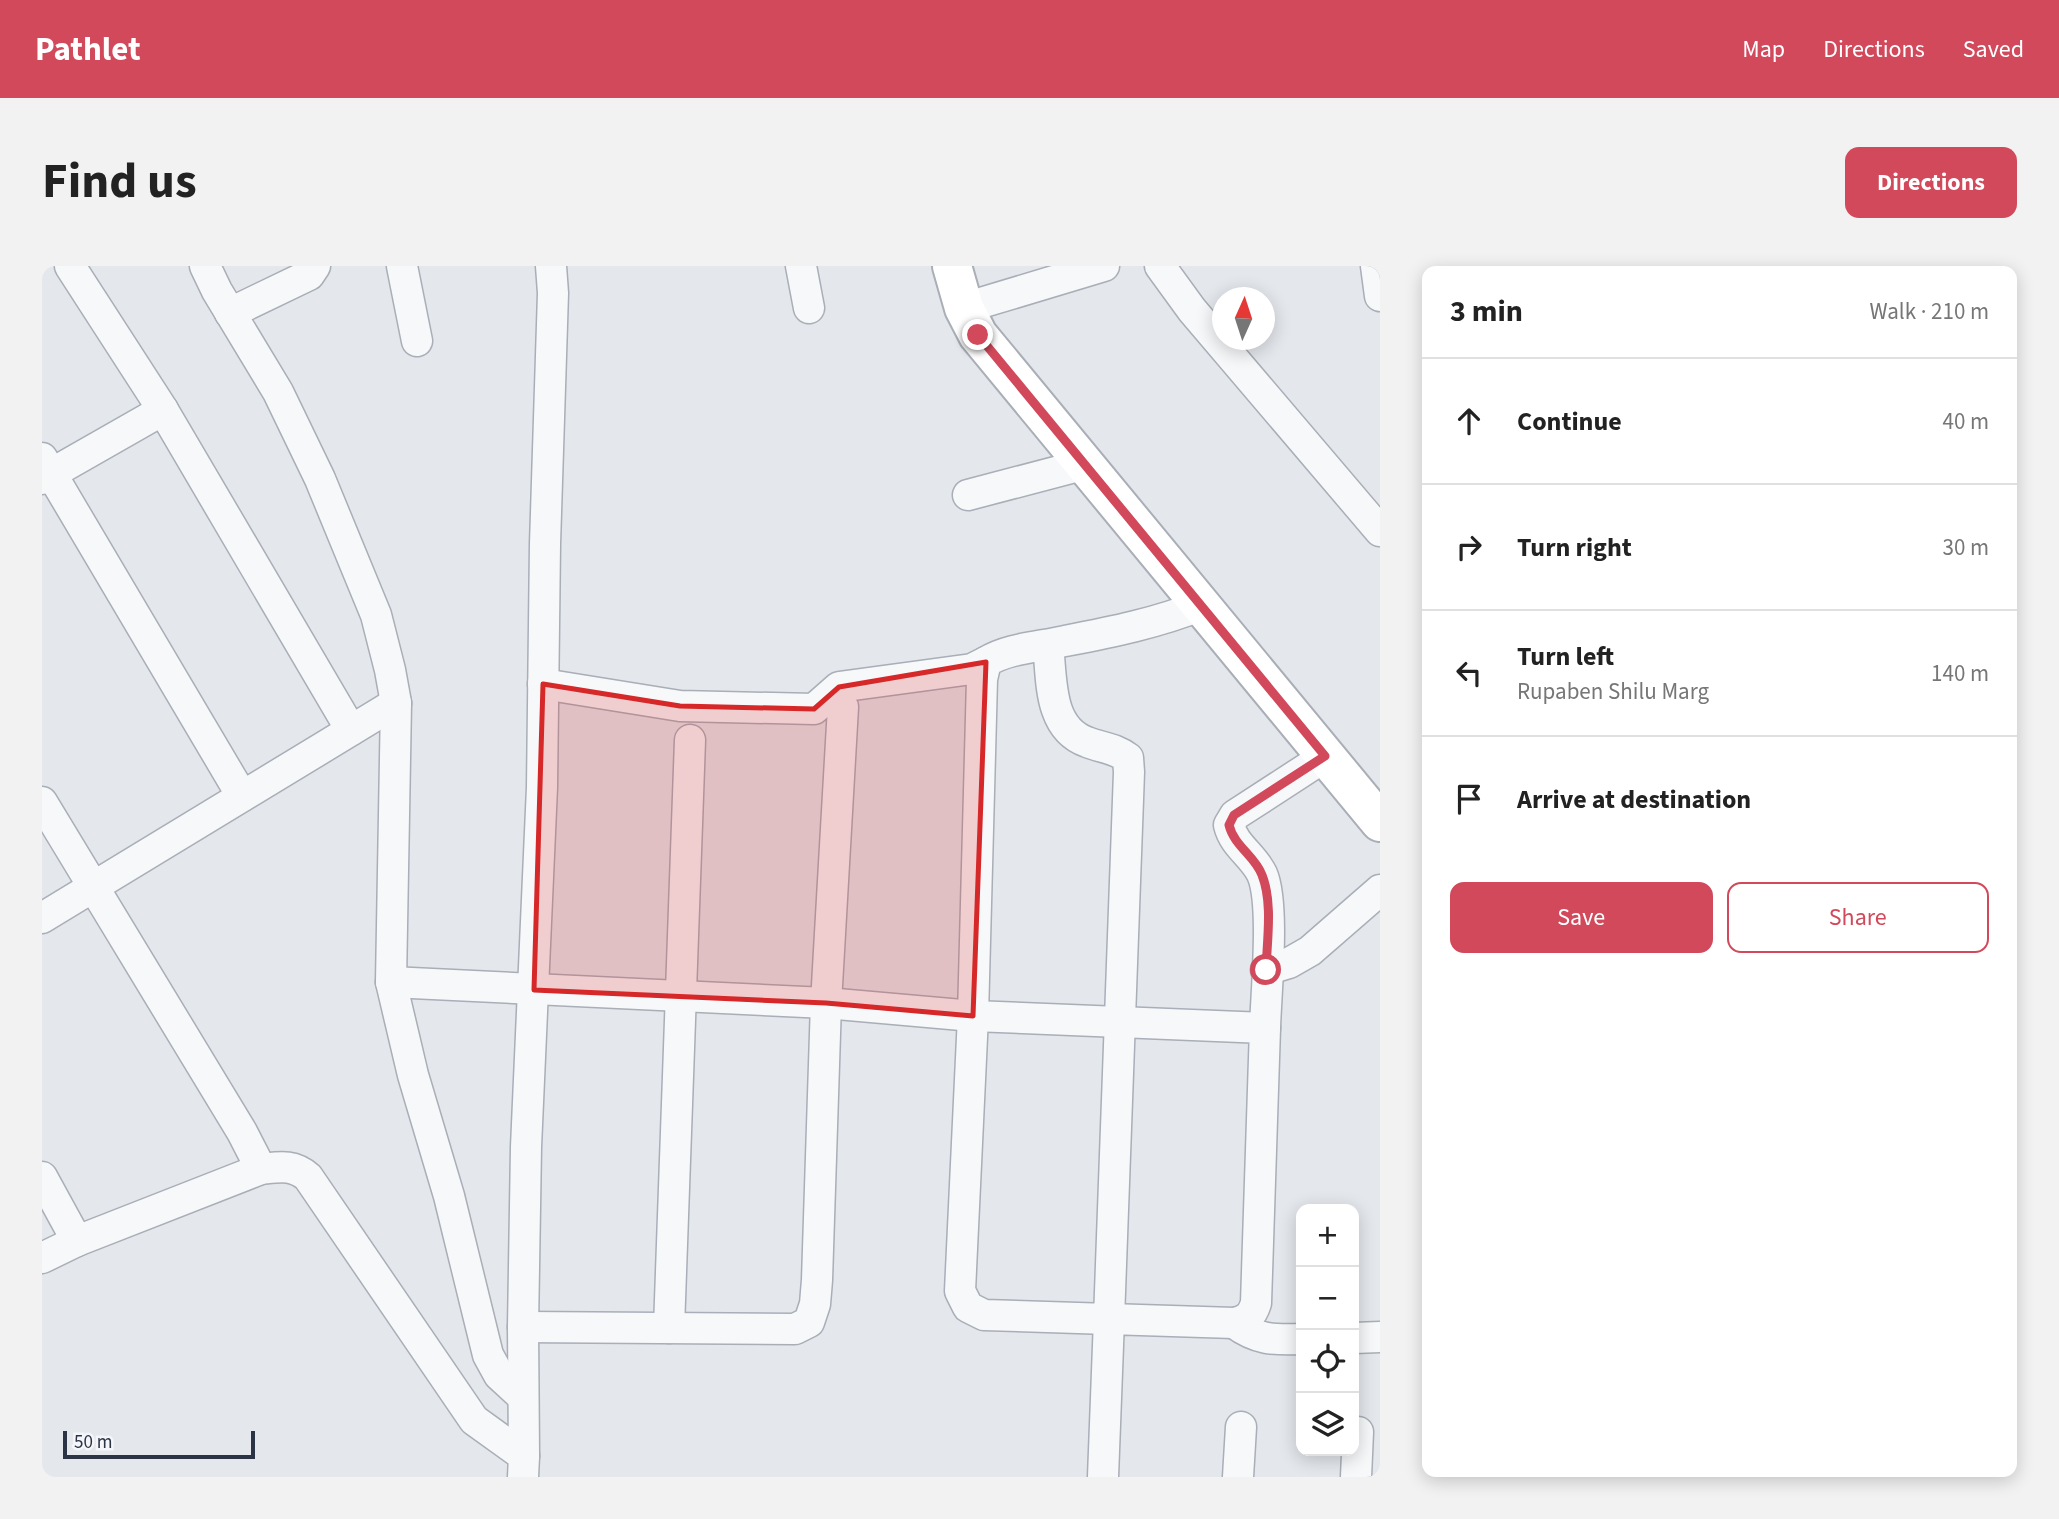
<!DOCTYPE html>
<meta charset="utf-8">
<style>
body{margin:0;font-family:"Source Sans 3",sans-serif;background:#f2f2f2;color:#222}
.controls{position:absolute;right:21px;bottom:21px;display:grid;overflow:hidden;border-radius:14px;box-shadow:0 4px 18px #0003}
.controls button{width:63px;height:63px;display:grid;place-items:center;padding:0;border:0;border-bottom:2px solid #e0e0e0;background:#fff;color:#222;font:35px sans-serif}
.compass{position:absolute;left:1170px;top:21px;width:63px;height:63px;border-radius:50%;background:#fff;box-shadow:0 4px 18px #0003;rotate:3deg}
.scale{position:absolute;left:21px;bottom:18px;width:192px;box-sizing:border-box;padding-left:7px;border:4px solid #2b3445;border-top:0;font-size:19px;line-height:24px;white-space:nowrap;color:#2b3445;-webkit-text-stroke:5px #f4f6f9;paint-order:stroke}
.stop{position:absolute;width:21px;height:21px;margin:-16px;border:5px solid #d1495b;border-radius:50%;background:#fff}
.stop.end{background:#d1495b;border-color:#fff;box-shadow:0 2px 7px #0008}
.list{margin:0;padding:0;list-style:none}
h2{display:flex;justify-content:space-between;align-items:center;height:91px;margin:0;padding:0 28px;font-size:30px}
h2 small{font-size:23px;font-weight:400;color:#767676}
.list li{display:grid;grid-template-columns:46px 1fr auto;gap:21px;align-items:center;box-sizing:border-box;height:126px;padding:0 28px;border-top:2px solid #e0e0e0}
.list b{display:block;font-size:26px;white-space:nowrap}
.list p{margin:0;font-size:23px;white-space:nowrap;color:#767676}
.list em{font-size:23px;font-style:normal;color:#767676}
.actions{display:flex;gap:14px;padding:21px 28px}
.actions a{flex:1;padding:16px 0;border:2px solid #d1495b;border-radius:14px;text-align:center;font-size:24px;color:#d1495b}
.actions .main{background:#d1495b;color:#fff}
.icon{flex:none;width:38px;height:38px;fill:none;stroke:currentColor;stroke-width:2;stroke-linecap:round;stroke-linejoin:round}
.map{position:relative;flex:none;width:1338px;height:1211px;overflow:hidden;border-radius:14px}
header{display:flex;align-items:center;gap:42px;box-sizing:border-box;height:98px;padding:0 35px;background:#d1495b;color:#fff}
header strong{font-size:33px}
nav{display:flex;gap:38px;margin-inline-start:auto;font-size:24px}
.intro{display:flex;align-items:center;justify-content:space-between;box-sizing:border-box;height:168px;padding:0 42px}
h1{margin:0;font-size:49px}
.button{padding:18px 32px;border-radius:14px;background:#d1495b;color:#fff;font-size:24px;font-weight:700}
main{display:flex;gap:42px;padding:0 42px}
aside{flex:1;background:#fff;border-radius:14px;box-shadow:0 4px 18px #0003}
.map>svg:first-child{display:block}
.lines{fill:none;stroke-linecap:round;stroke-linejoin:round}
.street-casing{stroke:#a9aeb7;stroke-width:33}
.secondary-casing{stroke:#a9aeb7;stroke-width:42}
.street{stroke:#f7f8fa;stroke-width:30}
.secondary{stroke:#fff;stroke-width:38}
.route{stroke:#d1495b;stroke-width:9}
.marked{fill:#d62828;fill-opacity:0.2;stroke:#d62828;stroke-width:5;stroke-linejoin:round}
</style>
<header>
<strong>Pathlet</strong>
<nav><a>Map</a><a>Directions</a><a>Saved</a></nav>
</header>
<div class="intro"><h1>Find us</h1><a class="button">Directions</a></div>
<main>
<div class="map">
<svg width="1338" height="1211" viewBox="0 0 1338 1211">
<rect width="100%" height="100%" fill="#e4e7ec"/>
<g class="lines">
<defs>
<g id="street">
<path d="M 28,0 L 121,144 L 309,464"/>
<path d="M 163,0 L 175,25 L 236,126 L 278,213 L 334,349 L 348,404 L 354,437 L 349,716 L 371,809 L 407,930 L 446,1089 L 457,1109 L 481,1131"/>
<path d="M 360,0 L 375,75"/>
<path d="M 759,0 L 767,42"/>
<path d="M 1118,0 L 1150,44 L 1338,265"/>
<path d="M 1334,0 L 1338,30"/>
<path d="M 922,42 L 1062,0"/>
<path d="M 188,47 L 267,9 L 273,0"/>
<path d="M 0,192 L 200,530"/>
<path d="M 0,213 L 121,144"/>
<path d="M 926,229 L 1044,198"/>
<path d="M 1006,379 C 1010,413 1006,462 1045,476 C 1060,482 1073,482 1086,492 L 1087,506 L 1067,1053 L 942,1049 L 926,1041 L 918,1025 L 931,750 L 940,413 L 944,396 C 966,382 997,381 1023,375 C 1070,366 1115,357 1160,339"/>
<path d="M 501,418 L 638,440 L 772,443 L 797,421 L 930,403 L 944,396"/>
<path d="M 0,536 L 200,866 L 219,903"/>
<path d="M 0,652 L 354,437"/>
<path d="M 1224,704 L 1247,697 L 1268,685 L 1338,624"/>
<path d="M 349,716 L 784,737 L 931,750 L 1223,762 L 1214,1037 C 1210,1050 1205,1054 1192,1057 L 1067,1053 L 1061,1211"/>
<path d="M 1223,762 C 1224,727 1233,637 1220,608 C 1211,589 1192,580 1187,559 L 1193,549 L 1284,490"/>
<path d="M 0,911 L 35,975"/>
<path d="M 0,992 L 35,975 L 219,903 C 238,901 251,898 266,911 L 432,1154 L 482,1190 L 481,1211"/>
<path d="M 1192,1057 C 1215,1074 1231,1074 1259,1073"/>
<path d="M 481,1061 L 753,1063 L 767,1056 L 773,1038 L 775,1014 L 784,737 L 801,441"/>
<path d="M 627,1062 L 648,474"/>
<path d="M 1312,1072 L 1338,1071"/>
<path d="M 482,1190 L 481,1061 L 484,881 L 500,521 L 503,278 L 511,27 L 509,0"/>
<path d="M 1196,1211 L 1199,1161"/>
<path d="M 1314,1211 L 1316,1166"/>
</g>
<path id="secondary" d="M 910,0 L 922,42 L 936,69 L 1338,556"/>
</defs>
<use href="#street" class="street-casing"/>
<use href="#secondary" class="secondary-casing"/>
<use href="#street" class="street"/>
<use href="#secondary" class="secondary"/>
</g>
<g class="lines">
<path class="route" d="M 936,69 L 1283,490 L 1192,549 L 1187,559 C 1192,580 1213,590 1220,609 C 1231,637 1225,674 1224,704"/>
</g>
<path class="marked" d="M 944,396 L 931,750 L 784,737 L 492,724 L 501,418 L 638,440 L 772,443 L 797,421 Z"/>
</svg>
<div class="controls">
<button>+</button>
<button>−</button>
<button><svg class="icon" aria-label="locate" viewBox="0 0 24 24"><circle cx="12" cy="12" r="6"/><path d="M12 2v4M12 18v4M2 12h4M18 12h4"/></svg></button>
<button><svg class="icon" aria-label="layers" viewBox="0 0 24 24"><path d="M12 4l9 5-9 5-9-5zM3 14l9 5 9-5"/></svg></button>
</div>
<svg class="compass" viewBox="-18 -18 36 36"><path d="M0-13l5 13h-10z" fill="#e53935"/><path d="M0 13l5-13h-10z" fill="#767676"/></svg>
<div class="scale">50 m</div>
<div class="stop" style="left:1224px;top:704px"></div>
<div class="stop end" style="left:936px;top:69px"></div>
</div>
<aside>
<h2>3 min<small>Walk · 210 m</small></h2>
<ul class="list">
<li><svg class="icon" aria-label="ahead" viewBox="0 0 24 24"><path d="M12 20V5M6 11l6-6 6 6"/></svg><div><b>Continue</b></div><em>40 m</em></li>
<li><svg class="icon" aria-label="right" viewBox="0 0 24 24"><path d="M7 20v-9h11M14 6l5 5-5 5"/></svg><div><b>Turn right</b></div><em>30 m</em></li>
<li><svg class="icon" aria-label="left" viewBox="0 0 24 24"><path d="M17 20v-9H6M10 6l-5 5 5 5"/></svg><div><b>Turn left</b><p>Rupaben Shilu Marg</p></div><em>140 m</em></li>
<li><svg class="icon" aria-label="arrive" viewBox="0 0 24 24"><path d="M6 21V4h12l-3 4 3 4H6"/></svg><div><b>Arrive at destination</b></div></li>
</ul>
<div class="actions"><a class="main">Save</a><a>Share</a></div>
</aside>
</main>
